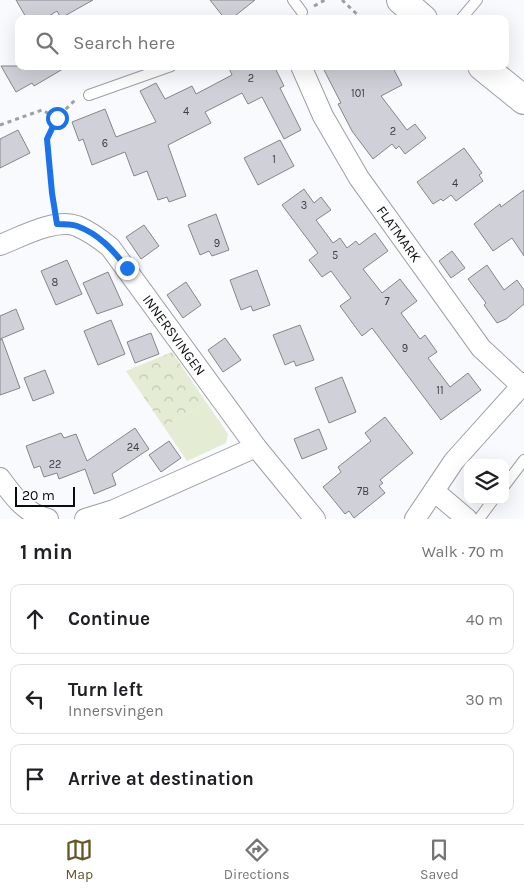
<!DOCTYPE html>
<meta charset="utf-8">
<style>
body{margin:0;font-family:Karla,sans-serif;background:#f2f2f2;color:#202124}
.controls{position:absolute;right:15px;bottom:15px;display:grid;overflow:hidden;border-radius:10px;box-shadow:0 5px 20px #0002}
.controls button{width:45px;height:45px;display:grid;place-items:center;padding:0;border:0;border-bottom:1px solid #e0e0e0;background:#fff;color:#202124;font:25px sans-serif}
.scale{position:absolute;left:15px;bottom:12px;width:60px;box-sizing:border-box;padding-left:5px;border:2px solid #0b0c0e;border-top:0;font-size:14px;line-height:18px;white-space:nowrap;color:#0b0c0e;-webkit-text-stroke:4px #f9fafe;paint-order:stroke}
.stop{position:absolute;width:15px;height:15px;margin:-11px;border:4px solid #1a73e8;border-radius:50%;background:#fff}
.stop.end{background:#1a73e8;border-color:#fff;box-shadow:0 1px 5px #0008}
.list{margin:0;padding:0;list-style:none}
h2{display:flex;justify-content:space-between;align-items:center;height:65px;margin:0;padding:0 20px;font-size:21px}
h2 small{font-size:16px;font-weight:400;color:#757577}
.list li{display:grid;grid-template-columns:32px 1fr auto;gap:15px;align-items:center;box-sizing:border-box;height:70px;margin:0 10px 10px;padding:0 10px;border:1px solid #e0e0e0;border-radius:10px}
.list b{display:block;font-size:19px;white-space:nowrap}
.list p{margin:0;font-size:16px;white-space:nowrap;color:#757577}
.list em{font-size:16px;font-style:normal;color:#757577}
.icon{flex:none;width:28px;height:28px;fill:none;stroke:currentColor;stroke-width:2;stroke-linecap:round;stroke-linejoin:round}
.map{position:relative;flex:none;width:524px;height:519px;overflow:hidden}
.search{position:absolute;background:#fff;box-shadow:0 5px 20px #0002;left:15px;right:15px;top:15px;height:55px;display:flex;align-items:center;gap:12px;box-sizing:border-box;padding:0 18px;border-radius:10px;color:#757577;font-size:19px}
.sheet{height:305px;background:#fff}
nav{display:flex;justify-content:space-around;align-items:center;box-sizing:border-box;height:70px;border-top:1px solid #e0e0e0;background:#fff;font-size:14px;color:#757577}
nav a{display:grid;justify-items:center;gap:2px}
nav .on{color:#665724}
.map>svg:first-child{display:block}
.park{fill:url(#park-crowns)}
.pitch{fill:#e4ecd3}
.building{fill:#d0d1d8;stroke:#85868c}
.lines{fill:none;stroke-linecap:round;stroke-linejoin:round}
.lane-casing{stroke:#9e9fa6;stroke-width:12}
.street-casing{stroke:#9e9fa6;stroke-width:22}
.primary-casing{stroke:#9e9fa6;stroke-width:30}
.path{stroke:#9e9fa2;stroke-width:3;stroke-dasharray:4 4;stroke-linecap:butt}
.lane{stroke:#fff;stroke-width:10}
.street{stroke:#fff;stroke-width:20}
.primary{stroke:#fff;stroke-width:28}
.route{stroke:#1a73e8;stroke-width:6}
.labels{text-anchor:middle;stroke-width:4.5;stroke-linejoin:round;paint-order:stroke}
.number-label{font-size:11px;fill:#3c3d40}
.street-label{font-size:14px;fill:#0b0c0e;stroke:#f9fafe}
</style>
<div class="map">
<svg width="524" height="519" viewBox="0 0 524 519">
<defs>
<pattern id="park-crowns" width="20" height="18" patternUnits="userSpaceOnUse" patternTransform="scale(1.25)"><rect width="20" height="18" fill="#e4ecd3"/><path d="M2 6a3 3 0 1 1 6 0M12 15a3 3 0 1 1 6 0" fill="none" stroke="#c2c9b4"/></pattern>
</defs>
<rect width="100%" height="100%" fill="#f9fafe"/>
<path class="park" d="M 172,352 L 206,402 L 164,427 L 126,371 Z"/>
<path class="pitch" d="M 206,402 L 228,434 L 226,443 L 187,461 L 164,427 Z"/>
<g class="building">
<path d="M 16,0 L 93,0 L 61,18 L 57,11 L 44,19 L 27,19 Z"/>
<path d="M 210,0 L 255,0 L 231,19 L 225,19 Z"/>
<path d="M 1,66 L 68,66 L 34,86 L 32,83 L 16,92 Z"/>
<path d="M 228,66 L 274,66 L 284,86 L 280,88 L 301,130 L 284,139 L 262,97 L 248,104 L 242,93 L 205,112 L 211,123 L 168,145 L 186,196 L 169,202 L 167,197 L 158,200 L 147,171 L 134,176 L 125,152 L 92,165 L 83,139 L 79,141 L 72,122 L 105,109 L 116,137 L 156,122 L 140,91 L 156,83 L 165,99 L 192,86 L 196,94 L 232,75 Z"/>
<path d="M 322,66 L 392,66 L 402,85 L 381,96 L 407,130 L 415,124 L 426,138 L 405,154 L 399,146 L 396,149 L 392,144 L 373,159 L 352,131 L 338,104 L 341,103 Z"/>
<path d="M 18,130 L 30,153 L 0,168 L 0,139 Z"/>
<path d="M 280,140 L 294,166 L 258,185 L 244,158 Z"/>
<path d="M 464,148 L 482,173 L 479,175 L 483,181 L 456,201 L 451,195 L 443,201 L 441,199 L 433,204 L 417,182 Z"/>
<path d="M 304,189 L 314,203 L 321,197 L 331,210 L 316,220 L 333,243 L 340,238 L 347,248 L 356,241 L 359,245 L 375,233 L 388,251 L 363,269 L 382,293 L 400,279 L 417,301 L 401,313 L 420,339 L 425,335 L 437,352 L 428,358 L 450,387 L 468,373 L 481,390 L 441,420 L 372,328 L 362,336 L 340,306 L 351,298 L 331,271 L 322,277 L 309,260 L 318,253 L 282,205 Z"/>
<path d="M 524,190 L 524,256 L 512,238 L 493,251 L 474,224 L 500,204 L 501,207 Z"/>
<path d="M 216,214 L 229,250 L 212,256 L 209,251 L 200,255 L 188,225 Z"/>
<path d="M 144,225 L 159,246 L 141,259 L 126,237 Z"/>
<path d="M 452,251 L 465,268 L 451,278 L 439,261 Z"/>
<path d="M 67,260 L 82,294 L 56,305 L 41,271 Z"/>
<path d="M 487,265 L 504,290 L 517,280 L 524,290 L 524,304 L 506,319 L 497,323 L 484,305 L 486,303 L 468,279 Z"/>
<path d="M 257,270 L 270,305 L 253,311 L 251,306 L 241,310 L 230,280 Z"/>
<path d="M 108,272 L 123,305 L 97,314 L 83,283 Z"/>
<path d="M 186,282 L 201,305 L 183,318 L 167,295 Z"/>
<path d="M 16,309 L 24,329 L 0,339 L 0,316 Z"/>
<path d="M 111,320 L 125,354 L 98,365 L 84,331 Z"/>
<path d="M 300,325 L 314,360 L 296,366 L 294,361 L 285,365 L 273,335 Z"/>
<path d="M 151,333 L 159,354 L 135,363 L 127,342 Z"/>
<path d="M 225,338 L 241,360 L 223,372 L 208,350 Z"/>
<path d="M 2,339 L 20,388 L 0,395 L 0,340 Z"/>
<path d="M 45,370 L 54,393 L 33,401 L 24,378 Z"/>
<path d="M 342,377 L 356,412 L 329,423 L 315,388 Z"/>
<path d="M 385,417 L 413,453 L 380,480 L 383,483 L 379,486 L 385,493 L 354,518 L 349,511 L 345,514 L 323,487 L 341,472 L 338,467 L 371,441 L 365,433 Z"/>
<path d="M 135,428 L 149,449 L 112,474 L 116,485 L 94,494 L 85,469 L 59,479 L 57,473 L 44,477 L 40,466 L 34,468 L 26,446 L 61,433 L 64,438 L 76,434 L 87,461 Z"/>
<path d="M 319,429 L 327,449 L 302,459 L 294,439 Z"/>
<path d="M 169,441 L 181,458 L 161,472 L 149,455 Z"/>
</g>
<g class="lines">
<defs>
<g id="lane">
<path d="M 293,0 L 302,12"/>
<path d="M 461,19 L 477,0"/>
<path d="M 89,95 L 171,66"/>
<path d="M 505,485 L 524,460"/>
<path d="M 479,519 L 493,500"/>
</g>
<g id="street">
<path id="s1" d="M 301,66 L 323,116 L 359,178 L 481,348 L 524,388"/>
<path id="s2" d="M 0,245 C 21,237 55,218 77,226 C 89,231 100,239 110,247 L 256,447 L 315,519"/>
<path d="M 0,478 C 14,497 25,513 48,519"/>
<path d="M 434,491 L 467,519"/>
<path d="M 85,519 L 114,510 L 256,447"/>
<path d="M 415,519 L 454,461 L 524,383"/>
</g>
<g id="primary">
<path d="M 401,0 L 423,19"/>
<path d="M 482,66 L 524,100"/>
</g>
</defs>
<use href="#lane" class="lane-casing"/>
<use href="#street" class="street-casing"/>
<use href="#primary" class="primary-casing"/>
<g class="path">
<path d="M 342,0 L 362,19"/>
<path d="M 314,6 L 325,0"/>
<path d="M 0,125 L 42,110 L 57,118"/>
<path d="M 54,207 L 47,139 L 57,118 L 73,102 L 77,100"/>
</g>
<use href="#lane" class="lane"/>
<use href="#street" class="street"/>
<use href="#primary" class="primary"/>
</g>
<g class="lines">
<path class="route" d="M 57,118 L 47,139 L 52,193 L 57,224 C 63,224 71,224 77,226 C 99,234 113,250 127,268"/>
</g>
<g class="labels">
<g class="number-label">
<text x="251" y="82">2</text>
<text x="358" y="97">101</text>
<text x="186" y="115">4</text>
<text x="393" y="135">2</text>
<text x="105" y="147">6</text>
<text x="274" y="163">1</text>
<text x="455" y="187">4</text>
<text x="304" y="209">3</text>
<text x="217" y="247">9</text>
<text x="335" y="259">5</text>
<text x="55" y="286">8</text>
<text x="387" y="305">7</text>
<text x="405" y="352">9</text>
<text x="440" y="394">11</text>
<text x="133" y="451">24</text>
<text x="55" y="468">22</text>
<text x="363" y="495">7B</text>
</g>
<g class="street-label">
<text dy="5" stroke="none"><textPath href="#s1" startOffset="195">FLATMARK</textPath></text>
<text dy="5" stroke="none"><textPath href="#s2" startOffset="229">INNERSVINGEN</textPath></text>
</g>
</g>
</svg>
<div class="controls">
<button><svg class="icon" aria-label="layers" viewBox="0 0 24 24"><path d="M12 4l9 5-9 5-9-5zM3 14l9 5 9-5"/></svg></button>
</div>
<div class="scale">20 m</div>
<div class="stop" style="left:57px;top:118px"></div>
<div class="stop end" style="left:127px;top:268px"></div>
<div class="search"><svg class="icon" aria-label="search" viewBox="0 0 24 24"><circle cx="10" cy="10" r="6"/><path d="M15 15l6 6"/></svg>Search here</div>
</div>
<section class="sheet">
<h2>1 min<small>Walk · 70 m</small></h2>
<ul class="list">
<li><svg class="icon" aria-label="ahead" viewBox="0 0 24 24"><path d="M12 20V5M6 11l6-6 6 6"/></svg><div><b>Continue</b></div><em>40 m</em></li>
<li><svg class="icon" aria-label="left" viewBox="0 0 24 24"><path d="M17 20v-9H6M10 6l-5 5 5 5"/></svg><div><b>Turn left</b><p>Innersvingen</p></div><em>30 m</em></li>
<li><svg class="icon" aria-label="arrive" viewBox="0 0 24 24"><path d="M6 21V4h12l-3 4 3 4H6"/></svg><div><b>Arrive at destination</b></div></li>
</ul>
</section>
<nav>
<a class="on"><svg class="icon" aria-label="map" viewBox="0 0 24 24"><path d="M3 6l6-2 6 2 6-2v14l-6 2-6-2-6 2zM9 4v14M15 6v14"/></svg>Map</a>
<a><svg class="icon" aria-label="directions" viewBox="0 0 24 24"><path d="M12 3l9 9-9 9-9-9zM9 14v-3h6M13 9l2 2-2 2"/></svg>Directions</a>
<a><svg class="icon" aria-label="saved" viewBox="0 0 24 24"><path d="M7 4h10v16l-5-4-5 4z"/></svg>Saved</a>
</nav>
